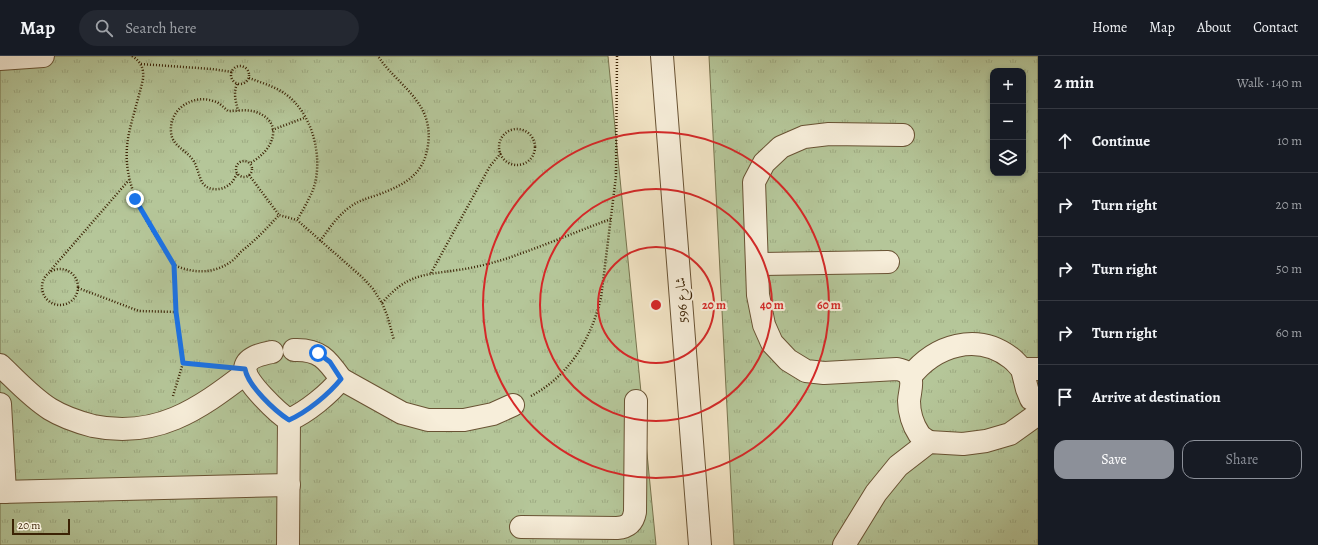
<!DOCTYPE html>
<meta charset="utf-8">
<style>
body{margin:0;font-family:Alegreya,Amiri,serif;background:#242831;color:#f1f3f6}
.controls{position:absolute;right:12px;top:12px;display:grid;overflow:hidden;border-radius:8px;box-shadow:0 2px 6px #0003}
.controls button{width:36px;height:36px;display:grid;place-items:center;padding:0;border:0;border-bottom:1px solid #363941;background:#171b24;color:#f1f3f6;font:20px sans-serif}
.scale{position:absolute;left:12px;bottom:10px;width:58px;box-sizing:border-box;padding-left:4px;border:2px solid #3b2204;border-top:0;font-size:11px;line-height:14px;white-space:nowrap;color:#3b2204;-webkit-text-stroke:3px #f7eeda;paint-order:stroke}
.stop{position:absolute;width:12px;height:12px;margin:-9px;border:3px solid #1a73e8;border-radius:50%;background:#fff}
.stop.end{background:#1a73e8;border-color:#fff;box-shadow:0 1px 4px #0008}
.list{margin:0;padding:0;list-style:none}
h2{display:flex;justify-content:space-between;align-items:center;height:52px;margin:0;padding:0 16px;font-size:17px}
h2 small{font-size:13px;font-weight:400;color:#9ea1a6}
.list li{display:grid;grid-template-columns:26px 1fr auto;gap:12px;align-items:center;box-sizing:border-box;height:64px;padding:0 16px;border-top:1px solid #363941}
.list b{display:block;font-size:15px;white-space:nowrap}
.list em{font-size:13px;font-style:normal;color:#9ea1a6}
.actions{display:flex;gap:8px;padding:12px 16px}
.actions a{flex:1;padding:9px 0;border:1px solid #8c9099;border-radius:12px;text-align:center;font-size:14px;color:#8c9099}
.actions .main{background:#8c9099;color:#fff}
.icon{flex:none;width:22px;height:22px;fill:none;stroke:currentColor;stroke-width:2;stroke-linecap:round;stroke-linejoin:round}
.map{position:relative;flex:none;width:1038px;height:489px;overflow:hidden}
header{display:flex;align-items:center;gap:24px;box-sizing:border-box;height:56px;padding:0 20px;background:#171b24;border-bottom:1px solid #363941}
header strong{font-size:19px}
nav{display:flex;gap:22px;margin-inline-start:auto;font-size:14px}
.search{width:280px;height:36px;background:#242831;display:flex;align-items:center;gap:10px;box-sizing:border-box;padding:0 14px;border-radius:22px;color:#9ea1a6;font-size:15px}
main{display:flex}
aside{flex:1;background:#171b24}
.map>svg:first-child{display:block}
.park{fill:url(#park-tufts);stroke:#78744e;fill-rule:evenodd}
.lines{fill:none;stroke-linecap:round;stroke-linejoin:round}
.minor-casing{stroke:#695334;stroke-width:24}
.path{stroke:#3b2204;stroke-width:2.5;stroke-dasharray:1 2;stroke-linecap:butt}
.minor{stroke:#f7eeda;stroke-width:22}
.route{stroke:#1a73e8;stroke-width:5}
.ring{fill:none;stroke:#d62828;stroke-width:2}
.labels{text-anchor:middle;stroke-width:4;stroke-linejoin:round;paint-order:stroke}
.street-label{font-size:14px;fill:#3b2204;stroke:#f7eeda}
.centre{fill:#d62828;stroke:#f7eeda;stroke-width:2}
.ring-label{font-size:12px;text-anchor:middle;font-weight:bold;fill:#d62828;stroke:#f7eeda;stroke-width:4;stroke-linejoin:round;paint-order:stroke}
</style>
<header>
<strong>Map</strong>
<div class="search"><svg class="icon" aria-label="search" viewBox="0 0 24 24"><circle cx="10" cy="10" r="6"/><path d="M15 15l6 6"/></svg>Search here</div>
<nav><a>Home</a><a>Map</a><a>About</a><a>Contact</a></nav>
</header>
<main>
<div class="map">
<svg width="1038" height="489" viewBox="0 0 1038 489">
<defs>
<pattern id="park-tufts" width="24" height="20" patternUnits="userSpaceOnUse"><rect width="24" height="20" fill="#b5c699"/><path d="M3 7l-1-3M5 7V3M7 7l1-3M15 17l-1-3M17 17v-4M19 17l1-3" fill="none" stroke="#9daa82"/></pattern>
</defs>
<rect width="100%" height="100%" fill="#f3e5c6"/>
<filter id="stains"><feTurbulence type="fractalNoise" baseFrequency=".005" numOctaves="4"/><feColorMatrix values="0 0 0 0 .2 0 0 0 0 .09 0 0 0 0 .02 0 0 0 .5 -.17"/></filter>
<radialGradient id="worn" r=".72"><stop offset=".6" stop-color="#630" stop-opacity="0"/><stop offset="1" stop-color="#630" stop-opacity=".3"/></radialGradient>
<g class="park">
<path d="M 0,0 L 608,0 L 656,489 L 0,489 Z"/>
<path d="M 709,0 L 1038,0 L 1038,489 L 734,489 ZM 993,15 L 1023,15 L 1023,117 L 993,117 Z"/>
</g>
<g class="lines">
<defs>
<g id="minor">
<path d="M 662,0 L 700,489"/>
<path d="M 0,3 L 43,0"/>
<path d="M 903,79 L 829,78 L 804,81 L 781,91 L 764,107 L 754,126 L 758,239 L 764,269 L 772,287 L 788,304 L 806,315 L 824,317 L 897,313 C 918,317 910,331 909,345 C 909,356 913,369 919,378 C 921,381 926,384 929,386"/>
<path d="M 757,208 L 888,206"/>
<path d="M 272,296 C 262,298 246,301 245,313 C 244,325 279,358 289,364 C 307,356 329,338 341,323 C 327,303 319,293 294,294"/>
<path d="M 0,309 C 16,324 31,341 50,353 C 63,361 78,366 93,370 C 156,383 198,354 246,317"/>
<path d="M 1038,313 L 1022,313 L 1027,333 L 1031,343 L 1038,346"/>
<path d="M 910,321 C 935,289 977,276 1011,302 C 1015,305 1019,310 1022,313"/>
<path d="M 341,323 L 402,357 L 428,364 L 464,364 L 493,358 L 513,349"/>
<path d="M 0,348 L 5,436"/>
<path d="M 0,436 L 289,429"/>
<path d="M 521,471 L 617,472 C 628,471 633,467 635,456 L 636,345"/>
<path d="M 288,489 L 289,364"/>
<path d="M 844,489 L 876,437 L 898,410 L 929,386 L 963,388 L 986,385 L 1010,378 L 1038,358"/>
</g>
</defs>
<use href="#minor" class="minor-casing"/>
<g class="path">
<path d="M 132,0 C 141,6 144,12 143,23 C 139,41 133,59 129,77 C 118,129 148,167 174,209 C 194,218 214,218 232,205 C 237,201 239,197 243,194 C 257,183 268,171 279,159 L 297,164 L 362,221 L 373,233 L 382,247 L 387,259 L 394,284"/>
<path d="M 141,8 L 212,13 L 232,16"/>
<circle cx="240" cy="19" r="9"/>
<path d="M 249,22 C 262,27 277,31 288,40 C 313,60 323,101 314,131 C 310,142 303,154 297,164"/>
<path d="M 237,28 C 233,37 236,46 238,55"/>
<circle cx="517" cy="91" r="18"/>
<path d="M 272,74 L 304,62"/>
<circle cx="244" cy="113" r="8"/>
<path d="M 237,118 C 235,121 233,126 230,128 C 221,136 205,135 201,124 C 198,117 197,110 193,104 C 185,93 172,90 171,76 C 169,53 193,38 213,45 C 219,46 223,51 228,55 C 237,55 247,53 256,56 C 286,67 272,96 250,107"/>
<path d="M 249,119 L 279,159"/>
<path d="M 320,185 C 329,173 337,160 350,151 C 359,144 369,142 380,138 C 406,128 424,118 428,89 C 430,77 428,64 422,53 C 411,33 390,19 378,0"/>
<path d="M 174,209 L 176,256 L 183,307"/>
<circle cx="60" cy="231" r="18"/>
<path d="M 50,215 L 129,124"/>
<path d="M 431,217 L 490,110 L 501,97"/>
<path d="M 78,232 L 139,255 L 176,256"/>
<path d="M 382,247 C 407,218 423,219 458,214 C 473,212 488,208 502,204 C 539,192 575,176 611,163"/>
<path d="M 173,340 L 183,307 L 221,310"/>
<path d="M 531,340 C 569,320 591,283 601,242 L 616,120 L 617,0"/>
</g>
<use href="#minor" class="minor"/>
</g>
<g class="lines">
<path class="route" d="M 135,143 L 174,209 L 176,256 L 183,307 L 245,313 C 248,330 275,355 289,364 C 307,356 329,338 341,323 L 330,306 L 318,297"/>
</g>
<g class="ring">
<circle cx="656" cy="249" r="58"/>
<circle cx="656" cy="249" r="116"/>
<circle cx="656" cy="249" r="173"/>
</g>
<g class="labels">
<g class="street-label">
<text transform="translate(681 244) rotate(-94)" y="5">شارع 596</text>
</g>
</g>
<circle cx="656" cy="249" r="6" class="centre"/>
<g class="ring-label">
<text x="714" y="253">20 m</text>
<text x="772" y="253">40 m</text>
<text x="829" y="253">60 m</text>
</g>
<rect width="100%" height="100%" filter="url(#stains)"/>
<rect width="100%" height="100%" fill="url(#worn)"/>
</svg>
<div class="controls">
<button>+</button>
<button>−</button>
<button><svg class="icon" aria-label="layers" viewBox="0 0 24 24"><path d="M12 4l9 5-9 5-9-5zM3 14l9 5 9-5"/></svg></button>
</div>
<div class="scale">20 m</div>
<div class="stop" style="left:318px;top:297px"></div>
<div class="stop end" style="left:135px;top:143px"></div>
</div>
<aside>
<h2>2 min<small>Walk · 140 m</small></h2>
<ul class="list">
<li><svg class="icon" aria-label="ahead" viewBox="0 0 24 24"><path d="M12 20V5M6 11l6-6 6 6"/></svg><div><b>Continue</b></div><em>10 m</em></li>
<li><svg class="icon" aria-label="right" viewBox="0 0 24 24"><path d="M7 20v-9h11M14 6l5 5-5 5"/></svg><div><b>Turn right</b></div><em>20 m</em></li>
<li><svg class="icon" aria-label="right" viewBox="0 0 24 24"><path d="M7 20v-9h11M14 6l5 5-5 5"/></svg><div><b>Turn right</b></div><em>50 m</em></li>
<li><svg class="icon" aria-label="right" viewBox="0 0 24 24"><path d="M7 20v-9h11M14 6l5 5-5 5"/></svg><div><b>Turn right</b></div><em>60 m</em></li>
<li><svg class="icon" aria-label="arrive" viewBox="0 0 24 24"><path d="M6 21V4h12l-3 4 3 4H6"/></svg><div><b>Arrive at destination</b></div></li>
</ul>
<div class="actions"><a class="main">Save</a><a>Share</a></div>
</aside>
</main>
